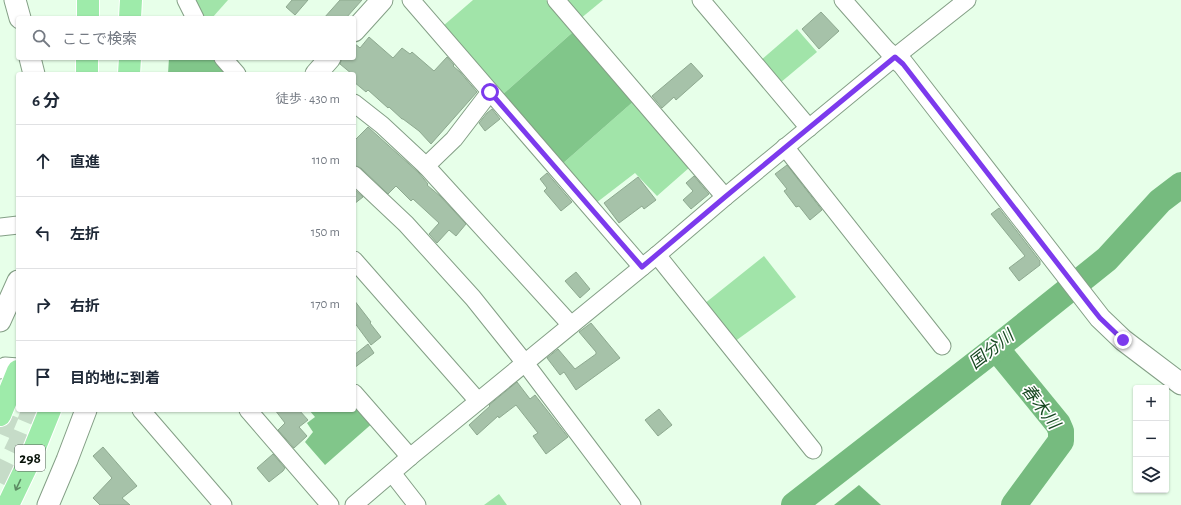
<!DOCTYPE html>
<html lang="ja">
<meta charset="utf-8">
<style>
body{margin:0;font-family:"Alegreya Sans","Noto Sans JP",sans-serif;background:#f2f2f3;color:#1f2937}
.controls{position:absolute;right:12px;bottom:12px;display:grid;overflow:hidden;border-radius:4px;box-shadow:0 1px 3px #0004}
.controls button{width:36px;height:36px;display:grid;place-items:center;padding:0;border:0;border-bottom:1px solid #e0e1e3;background:#fff;color:#1f2937;font:20px sans-serif}
.stop{position:absolute;width:12px;height:12px;margin:-9px;border:3px solid #7c3aed;border-radius:50%;background:#fff}
.stop.end{background:#7c3aed;border-color:#fff;box-shadow:0 1px 4px #0008}
.list{margin:0;padding:0;list-style:none}
h2{display:flex;justify-content:space-between;align-items:center;height:52px;margin:0;padding:0 16px;font-size:17px}
h2 small{font-size:13px;font-weight:400;color:#747a83}
.list li{display:grid;grid-template-columns:26px 1fr auto;gap:12px;align-items:center;box-sizing:border-box;height:72px;padding:0 16px;border-top:1px solid #e0e1e3}
.list b{display:block;font-size:15px;white-space:nowrap}
.list em{font-size:13px;font-style:normal;color:#747a83}
.icon{flex:none;width:22px;height:22px;fill:none;stroke:currentColor;stroke-width:2;stroke-linecap:round;stroke-linejoin:round}
.map{position:relative;flex:none;width:1181px;height:505px;overflow:hidden}
.search{position:absolute;background:#fff;box-shadow:0 1px 3px #0004;left:16px;top:16px;width:340px;height:44px;display:flex;align-items:center;gap:10px;box-sizing:border-box;padding:0 14px;border-radius:4px;color:#747a83;font-size:15px}
.panel{position:absolute;background:#fff;box-shadow:0 1px 3px #0004;left:16px;top:72px;width:340px;height:340px;border-radius:4px}
.map>svg:first-child{display:block}
.green{fill:#a1e4a9}
.forest{fill:#81c68a}
.water{fill:#76bb7f}
.lines{fill:none;stroke-linecap:round;stroke-linejoin:round}
.river{stroke:#76bb7f;stroke-width:26}
.building{fill:#a6c2a9;stroke:#8ea990}
.motorway-tunnel{stroke:#c6dcc8;stroke-width:22;stroke-dasharray:22 11;stroke-linecap:butt}
.minor-casing{stroke:#849f86;stroke-width:19}
.tertiary-casing{stroke:#849f86;stroke-width:23}
.trunk-casing{stroke:#fff;stroke-width:24}
.minor{stroke:#fff;stroke-width:17}
.tertiary{stroke:#fff;stroke-width:21}
.trunk{stroke:#9eebaa;stroke-width:22}
.oneway{stroke:#5b8a62}
.route{stroke:#7c3aed;stroke-width:5}
.labels{text-anchor:middle;stroke-width:3.5;stroke-linejoin:round;paint-order:stroke}
.shield{fill:#fff;stroke:#535a54;stroke-width:1}
.shield-label{font-size:15px;font-weight:bold;fill:#09130a}
.water-label{font-size:17px;font-style:italic;fill:#174821;stroke:#fff}
</style>
<div class="map">
<svg width="1181" height="505" viewBox="0 0 1181 505">
<rect width="100%" height="100%" fill="#e7ffe9"/>
<g class="green">
<path d="M 194,0 L 228,0 L 212,18 L 203,18 Z"/>
<path d="M 473,0 L 546,0 L 573,32 L 502,95 L 443,26 Z"/>
<path d="M 565,0 L 603,0 L 580,19 Z"/>
<path d="M 797,29 L 817,52 L 780,83 L 760,61 Z"/>
<path d="M 634,101 L 690,167 L 657,196 L 635,173 L 596,203 L 561,165 Z"/>
<path d="M 764,256 L 796,297 L 734,342 L 704,304 Z"/>
<path d="M 499,494 L 507,505 L 484,505 Z"/>
</g>
<g class="forest">
<path d="M 573,32 L 634,101 L 561,165 L 502,95 Z"/>
<path d="M 169,58 L 217,58 L 230,74 L 168,74 Z"/>
<path d="M 354,395 L 375,421 L 325,465 L 305,442 L 313,432 L 307,423 L 315,417 L 309,410 L 334,410 L 335,411 L 337,410 L 354,410 Z"/>
</g>
<path class="water" d="M 859,485 L 881,505 L 834,505 Z"/>
<g class="lines">
<g class="river">
<path d="M 996,348 L 1058,424 L 1061,431 L 1061,441 L 1014,505"/>
<path d="M 794,505 L 996,348 L 1107,259 L 1160,201 L 1181,185"/>
</g>
</g>
<g class="building">
<path d="M 292,0 L 308,0 L 295,15 L 286,7 Z"/>
<path d="M 340,0 L 362,0 L 346,18 L 324,18 Z"/>
<path d="M 821,12 L 839,31 L 819,49 L 802,29 Z"/>
<path d="M 369,37 L 393,58 L 402,48 L 410,54 L 412,52 L 434,71 L 447,57 L 454,65 L 453,66 L 460,72 L 477,92 L 431,144 L 419,131 L 403,119 L 402,119 L 389,107 L 388,108 L 368,90 L 366,92 L 354,82 L 354,74 L 352,74 L 340,64 L 342,58 L 354,58 L 354,43 L 360,48 Z"/>
<path d="M 691,63 L 703,76 L 676,100 L 674,97 L 662,108 L 652,96 Z"/>
<path d="M 492,109 L 500,119 L 485,131 L 479,123 L 487,113 Z"/>
<path d="M 368,127 L 419,173 L 428,184 L 427,185 L 440,196 L 466,224 L 456,236 L 449,230 L 437,243 L 429,234 L 439,223 L 413,199 L 411,201 L 396,186 L 388,194 L 361,168 L 354,165 L 354,141 Z"/>
<path d="M 787,165 L 822,210 L 810,220 L 799,206 L 796,207 L 784,191 L 787,189 L 775,174 Z"/>
<path d="M 547,173 L 572,202 L 561,211 L 544,191 L 547,188 L 540,179 Z"/>
<path d="M 694,176 L 709,194 L 691,209 L 683,200 L 693,191 L 686,183 Z"/>
<path d="M 638,177 L 656,200 L 644,209 L 642,206 L 619,223 L 604,203 Z"/>
<path d="M 354,189 L 363,197 L 354,204 Z"/>
<path d="M 999,208 L 1040,261 L 1040,265 L 1019,281 L 1009,268 L 1025,256 L 991,214 Z"/>
<path d="M 576,272 L 590,289 L 580,298 L 565,281 Z"/>
<path d="M 354,300 L 371,322 L 370,323 L 381,337 L 371,345 L 354,322 Z"/>
<path d="M 591,323 L 620,358 L 576,390 L 564,372 L 560,375 L 547,358 L 558,349 L 575,369 L 596,354 L 596,352 L 579,332 Z"/>
<path d="M 368,344 L 374,353 L 354,368 L 354,355 Z"/>
<path d="M 517,382 L 530,399 L 535,395 L 568,437 L 546,454 L 533,436 L 538,433 L 516,405 L 499,418 L 498,416 L 477,435 L 469,425 L 490,406 L 489,405 Z"/>
<path d="M 659,409 L 672,425 L 658,436 L 645,420 Z"/>
<path d="M 275,410 L 299,410 L 308,420 L 299,427 L 307,436 L 294,448 L 278,430 L 285,423 Z"/>
<path d="M 103,447 L 137,486 L 122,498 L 130,505 L 100,505 L 93,498 L 112,478 L 93,456 Z"/>
<path d="M 273,454 L 285,468 L 283,471 L 269,482 L 257,468 Z"/>
</g>
<g class="lines">
<g class="motorway-tunnel">
<path d="M 0,434 L 15,398"/>
<path d="M 0,483 L 21,439 L 33,410"/>
</g>
<defs>
<g id="minor">
<path d="M 186,0 L 195,18"/>
<path d="M 411,0 L 642,267"/>
<path d="M 556,0 L 725,197"/>
<path d="M 701,0 L 809,128"/>
<path d="M 843,0 L 887,50 L 895,57"/>
<path d="M 223,58 L 237,74"/>
<path d="M 354,103 L 382,125 L 426,166 L 571,325"/>
<path d="M 785,147 L 942,346"/>
<path d="M 426,166 L 454,139 L 490,92"/>
<path d="M 354,175 L 406,224 L 473,298 L 525,363 L 632,505"/>
<path d="M 0,227 L 18,225"/>
<path d="M 657,255 L 813,450"/>
<path d="M 354,260 L 478,401"/>
<path d="M 0,370 L 5,366 L 18,367"/>
<path d="M 354,393 L 410,457"/>
<path d="M 141,410 L 223,505"/>
<path d="M 248,410 L 330,505"/>
<path d="M 392,473 L 417,505"/>
<path d="M 354,505 L 410,457 L 657,255 L 725,197 L 895,57 L 967,0"/>
</g>
<g id="tertiary">
<path d="M 15,0 L 20,18"/>
<path d="M 354,31 L 382,0"/>
<path d="M 895,57 L 903,64 L 1100,318 L 1123,340 L 1181,384"/>
<path d="M 30,58 L 34,74"/>
<path d="M 316,74 L 330,58"/>
<path d="M 0,321 L 18,281"/>
<path d="M 48,505 L 67,460 L 86,410"/>
</g>
<g id="trunk">
<path d="M 88,0 L 88,18"/>
<path d="M 130,18 L 131,0"/>
<path d="M 87,74 L 87,58"/>
<path d="M 129,74 L 130,58"/>
<path d="M 0,415 L 18,371"/>
<path d="M 8,505 L 31,457 L 50,410"/>
</g>
</defs>
<use href="#minor" class="minor-casing"/>
<use href="#tertiary" class="tertiary-casing"/>
<use href="#trunk" class="trunk-casing"/>
<use href="#minor" class="minor"/>
<use href="#tertiary" class="tertiary"/>
<use href="#trunk" class="trunk"/>
</g>
<defs><path id="oneway-shaft" d="M-6 0H5M1.5-3L5.5 0L1.5 3" fill="none" stroke-width="1.6" stroke-linecap="round" stroke-linejoin="round"/></defs>
<use class="oneway" href="#oneway-shaft" transform="translate(18 485) rotate(115)"/>
<g class="lines">
<path class="route" d="M 490,92 L 642,267 L 725,197 L 895,57 L 903,64 L 1092,308 L 1100,318 L 1123,340"/>
</g>
<g class="labels">
<rect class="shield" x="15" y="445" width="30" height="26" rx="3"/>
<g class="shield-label">
<text x="30" y="463">298</text>
</g>
<g class="water-label">
<text transform="translate(991 349) rotate(-38)" y="6">国分川</text>
<text transform="translate(1041 406) rotate(53)" y="6">春木川</text>
</g>
</g>
</svg>
<div class="controls">
<button>+</button>
<button>−</button>
<button><svg class="icon" aria-label="layers" viewBox="0 0 24 24"><path d="M12 4l9 5-9 5-9-5zM3 14l9 5 9-5"/></svg></button>
</div>
<div class="stop" style="left:490px;top:92px"></div>
<div class="stop end" style="left:1123px;top:340px"></div>
<div class="search"><svg class="icon" aria-label="search" viewBox="0 0 24 24"><circle cx="10" cy="10" r="6"/><path d="M15 15l6 6"/></svg>ここで検索</div>
<section class="panel">
<h2>6 分<small>徒歩 · 430 m</small></h2>
<ul class="list">
<li><svg class="icon" aria-label="ahead" viewBox="0 0 24 24"><path d="M12 20V5M6 11l6-6 6 6"/></svg><div><b>直進</b></div><em>110 m</em></li>
<li><svg class="icon" aria-label="left" viewBox="0 0 24 24"><path d="M17 20v-9H6M10 6l-5 5 5 5"/></svg><div><b>左折</b></div><em>150 m</em></li>
<li><svg class="icon" aria-label="right" viewBox="0 0 24 24"><path d="M7 20v-9h11M14 6l5 5-5 5"/></svg><div><b>右折</b></div><em>170 m</em></li>
<li><svg class="icon" aria-label="arrive" viewBox="0 0 24 24"><path d="M6 21V4h12l-3 4 3 4H6"/></svg><div><b>目的地に到着</b></div></li>
</ul>
</section>
</div>
